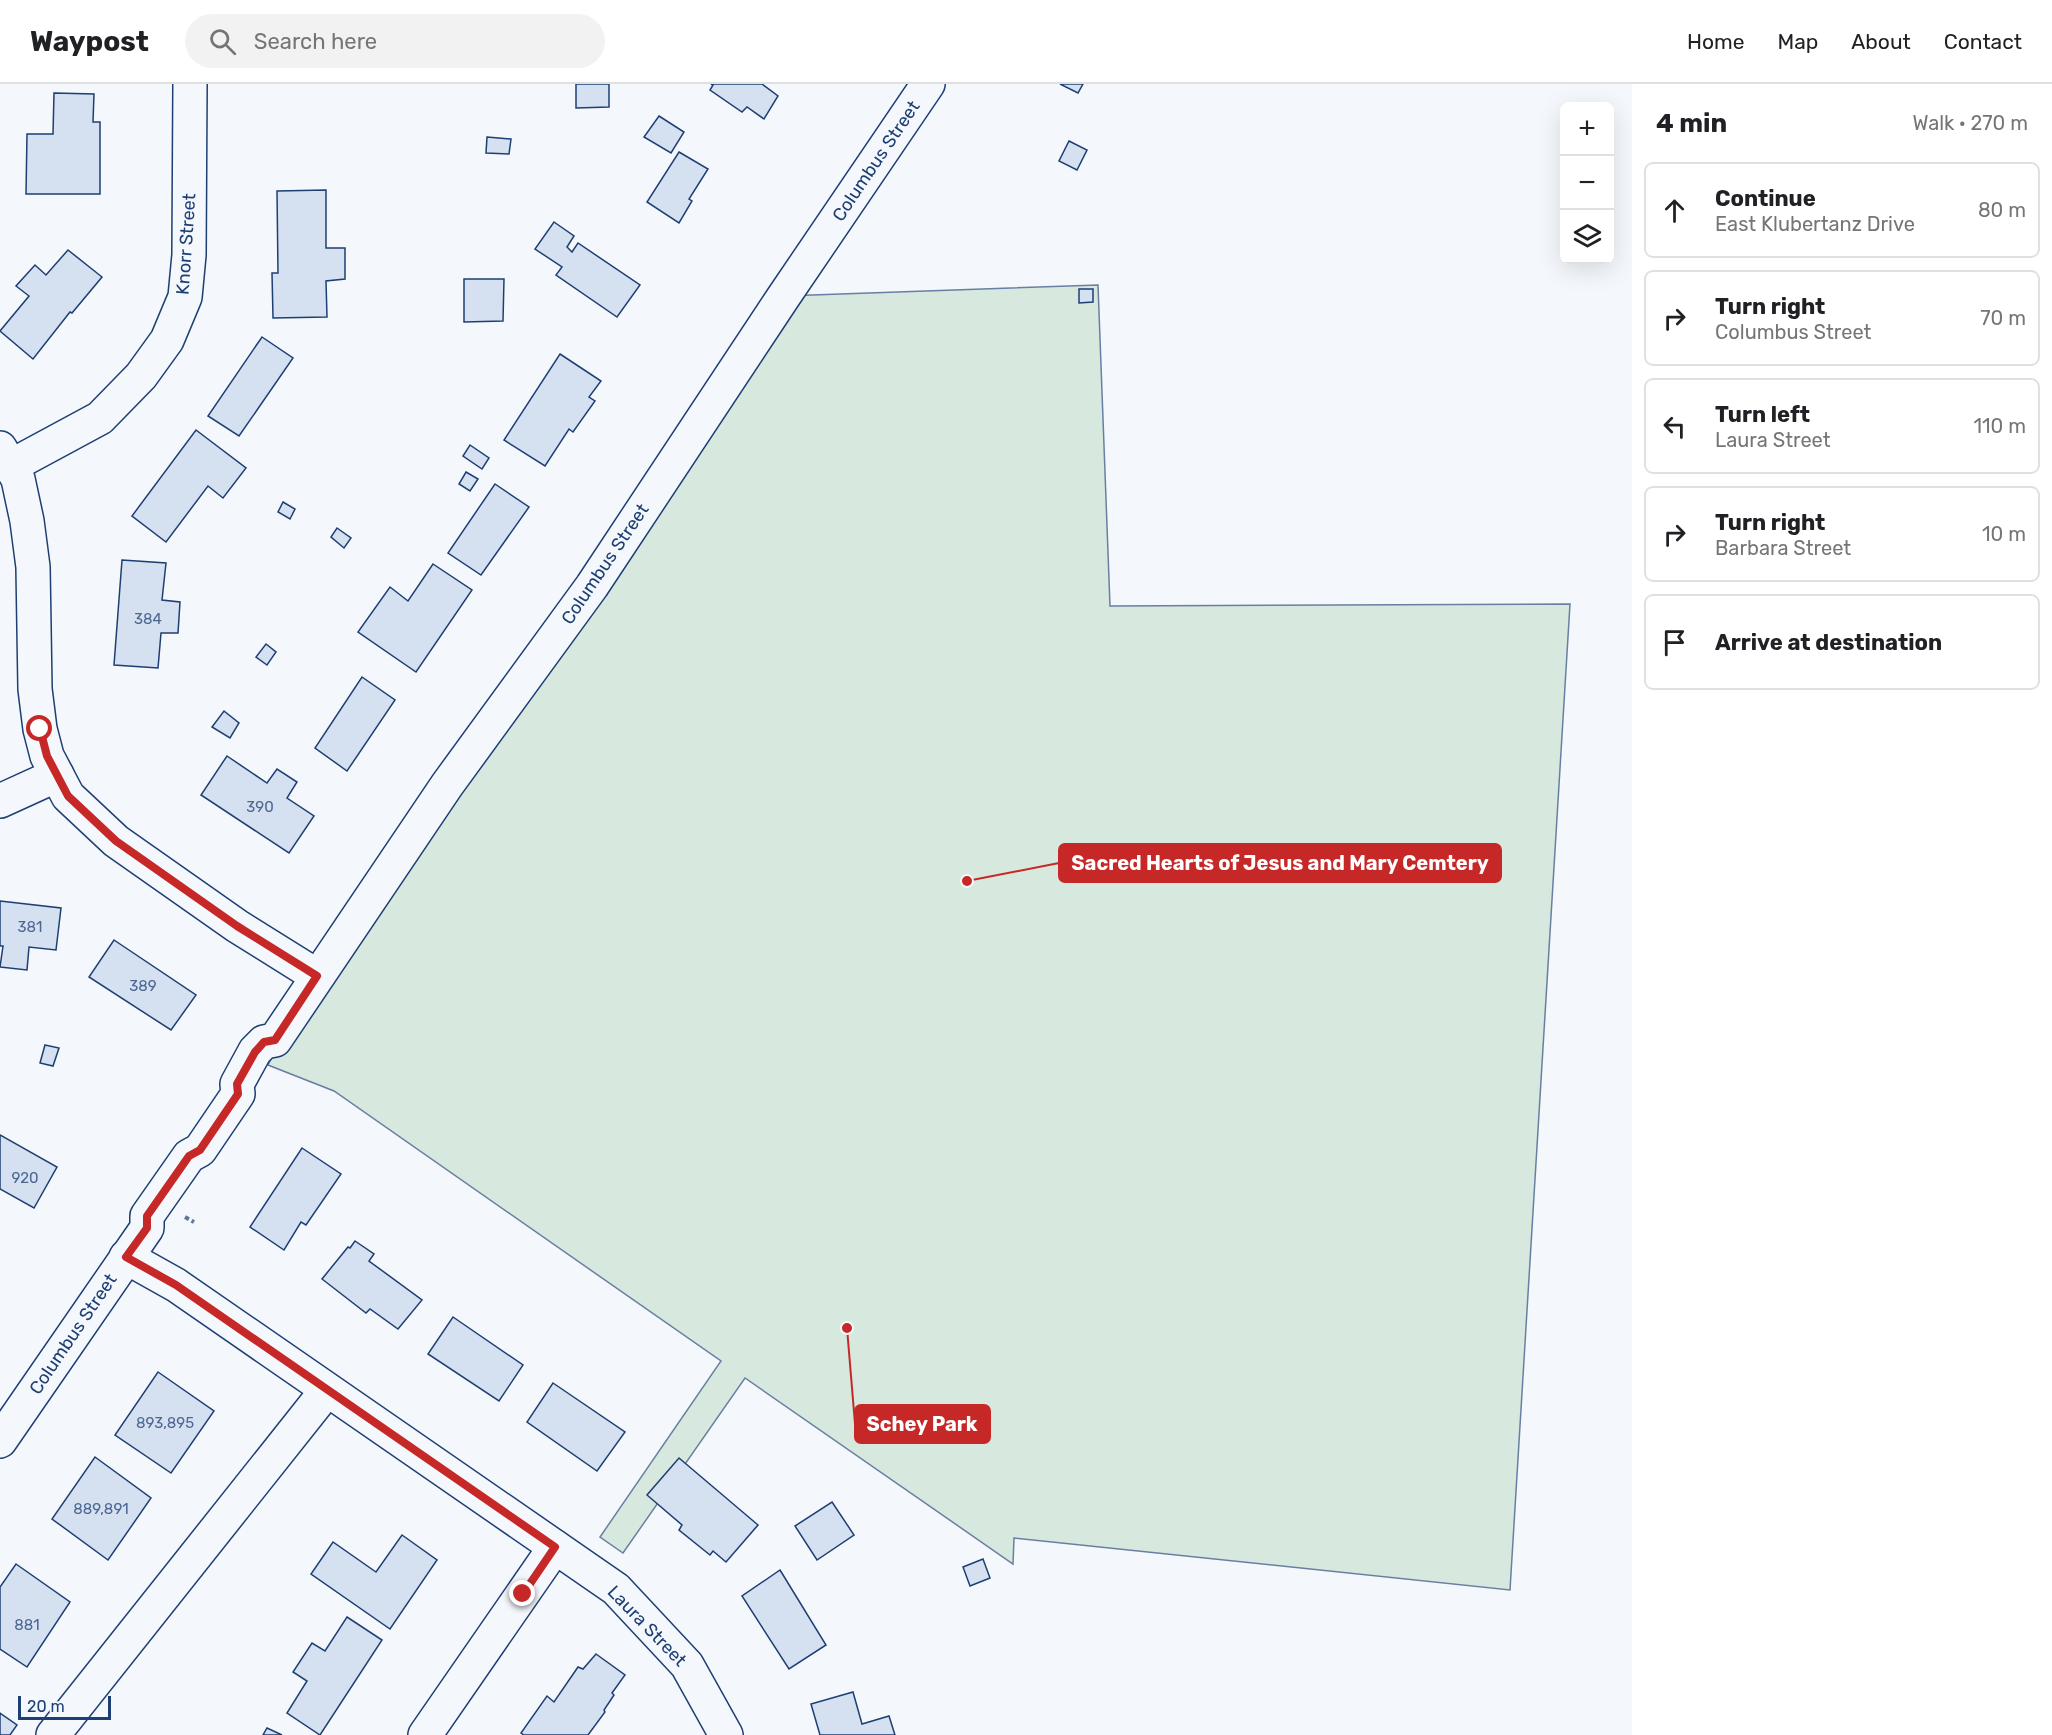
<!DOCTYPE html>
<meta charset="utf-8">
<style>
body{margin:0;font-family:Rubik,sans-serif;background:#f2f2f2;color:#202124}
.controls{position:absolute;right:18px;top:18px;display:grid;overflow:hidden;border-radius:9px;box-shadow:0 6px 24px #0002}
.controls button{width:54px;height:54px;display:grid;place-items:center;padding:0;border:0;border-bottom:2px solid #e0e0e0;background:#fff;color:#202124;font:30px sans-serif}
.scale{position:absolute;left:18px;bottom:15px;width:93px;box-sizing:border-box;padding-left:6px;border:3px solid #1d3f73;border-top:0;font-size:16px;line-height:21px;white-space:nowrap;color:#1d3f73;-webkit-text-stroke:4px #f4f7fb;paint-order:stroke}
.stop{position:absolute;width:18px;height:18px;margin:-14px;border:4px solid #c62828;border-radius:50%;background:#fff}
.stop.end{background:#c62828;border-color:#fff;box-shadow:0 2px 6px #0008}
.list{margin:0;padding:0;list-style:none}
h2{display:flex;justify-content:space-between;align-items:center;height:78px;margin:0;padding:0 24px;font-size:26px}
h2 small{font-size:20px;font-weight:400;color:#757577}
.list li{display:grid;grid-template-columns:39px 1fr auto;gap:18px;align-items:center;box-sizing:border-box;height:96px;margin:0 12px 12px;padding:0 12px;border:2px solid #e0e0e0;border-radius:9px}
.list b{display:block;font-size:22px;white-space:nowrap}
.list p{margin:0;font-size:20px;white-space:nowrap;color:#757577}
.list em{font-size:20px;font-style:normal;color:#757577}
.icon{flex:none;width:33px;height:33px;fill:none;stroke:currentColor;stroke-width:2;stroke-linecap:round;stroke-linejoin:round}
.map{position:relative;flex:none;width:1632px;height:1651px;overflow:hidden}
header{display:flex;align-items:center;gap:36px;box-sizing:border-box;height:84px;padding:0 30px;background:#fff;border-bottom:2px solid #e0e0e0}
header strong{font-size:28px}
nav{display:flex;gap:33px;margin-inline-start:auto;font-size:21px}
.search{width:420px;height:54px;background:#f2f2f2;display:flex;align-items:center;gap:15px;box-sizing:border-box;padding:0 21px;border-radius:33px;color:#757577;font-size:22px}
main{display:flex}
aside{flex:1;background:#fff}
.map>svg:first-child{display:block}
.green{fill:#d7e8df;stroke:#687fa3;stroke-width:1.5}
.building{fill:#d5e0f0;stroke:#1d3f73;stroke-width:1.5}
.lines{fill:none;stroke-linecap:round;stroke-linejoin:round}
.minor-casing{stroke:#1d3f73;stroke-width:36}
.path{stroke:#5e769c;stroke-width:4;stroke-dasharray:4.5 3;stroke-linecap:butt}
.minor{stroke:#f4f7fb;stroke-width:33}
.route{stroke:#c62828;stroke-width:8}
.labels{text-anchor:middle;stroke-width:4.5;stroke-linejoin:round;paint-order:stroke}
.number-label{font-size:15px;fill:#4b6792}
.street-label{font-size:18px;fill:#1d3f73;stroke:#f4f7fb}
.leader{fill:none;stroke:#c62828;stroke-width:2}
.callout-dot{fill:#c62828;stroke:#f4f7fb;stroke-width:2}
.callout{fill:#c62828;stroke:#c62828;stroke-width:2}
.callout-label{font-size:20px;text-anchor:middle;font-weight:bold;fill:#fff}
</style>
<header>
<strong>Waypost</strong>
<div class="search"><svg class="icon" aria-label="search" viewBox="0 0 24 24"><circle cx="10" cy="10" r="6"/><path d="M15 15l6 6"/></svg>Search here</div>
<nav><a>Home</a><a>Map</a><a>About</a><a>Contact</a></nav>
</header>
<main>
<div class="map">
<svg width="1632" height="1651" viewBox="0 0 1632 1651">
<rect width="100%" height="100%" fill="#f4f7fb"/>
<path class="green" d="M 1098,201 L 1110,522 L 1570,520 L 1510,1506 L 1014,1454 L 1013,1480 L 745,1294 L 623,1469 L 600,1453 L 721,1277 L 334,1007 L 268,981 L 277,963 L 784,212 Z"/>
<g class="building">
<path d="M 576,0 L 609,0 L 609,23 L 576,24 Z"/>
<path d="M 711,0 L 762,0 L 778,12 L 764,35 L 747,23 L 742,28 L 710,6 L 713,1 Z"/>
<path d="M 1060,0 L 1083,0 L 1078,9 Z"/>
<path d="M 54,9 L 94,10 L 93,38 L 100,38 L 100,110 L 26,110 L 27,50 L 53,50 Z"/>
<path d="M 659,32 L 684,48 L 671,69 L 644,53 Z"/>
<path d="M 487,53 L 511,55 L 509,70 L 486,69 Z"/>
<path d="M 1069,57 L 1087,66 L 1077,86 L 1059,77 Z"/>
<path d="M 679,68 L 708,85 L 689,115 L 692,117 L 679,139 L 647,118 Z"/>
<path d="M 326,106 L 326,164 L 345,164 L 345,195 L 326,197 L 327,233 L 273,234 L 272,189 L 278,189 L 277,107 Z"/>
<path d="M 554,138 L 574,152 L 567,163 L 572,168 L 578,159 L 640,201 L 617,233 L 556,191 L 562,183 L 535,165 Z"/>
<path d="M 68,166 L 102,193 L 72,229 L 70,228 L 33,275 L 0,247 L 29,212 L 16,202 L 35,181 L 46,191 Z"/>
<path d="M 464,195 L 504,195 L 503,237 L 464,238 Z"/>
<path d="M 1079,205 L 1093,205 L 1093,218 L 1079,219 Z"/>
<path d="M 262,253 L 293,274 L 239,352 L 208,332 Z"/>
<path d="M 560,270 L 601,297 L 589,313 L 595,317 L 573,348 L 569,345 L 545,382 L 504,356 Z"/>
<path d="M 196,346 L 246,384 L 223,414 L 208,402 L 166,458 L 132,432 Z"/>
<path d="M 470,361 L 489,374 L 482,385 L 463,372 Z"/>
<path d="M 466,388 L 478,395 L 470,407 L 459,400 Z"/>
<path d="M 495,400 L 529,423 L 481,491 L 448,469 Z"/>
<path d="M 283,418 L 295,425 L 290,435 L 278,428 Z"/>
<path d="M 337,444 L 351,454 L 344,464 L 331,453 Z"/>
<path d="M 122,476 L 166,479 L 162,516 L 180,518 L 178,549 L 161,549 L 158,584 L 114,581 Z"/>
<path d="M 433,480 L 472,506 L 416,588 L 358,548 L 390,503 L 408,517 Z"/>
<path d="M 266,560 L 276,568 L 267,581 L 256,573 Z"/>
<path d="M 362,593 L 395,616 L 347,687 L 315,664 Z"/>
<path d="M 224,627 L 239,639 L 230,654 L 212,643 Z"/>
<path d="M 227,672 L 267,699 L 277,685 L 297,698 L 287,714 L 314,732 L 289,769 L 201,711 Z"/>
<path d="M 0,817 L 61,824 L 56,866 L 29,863 L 27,886 L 0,883 L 3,862 L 0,862 Z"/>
<path d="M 114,856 L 196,911 L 171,946 L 89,893 Z"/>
<path d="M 45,961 L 59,964 L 53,982 L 40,979 Z"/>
<path d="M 0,1051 L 57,1083 L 34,1124 L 0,1105 Z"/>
<path d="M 302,1064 L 341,1090 L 306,1141 L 301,1138 L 284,1166 L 250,1143 Z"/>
<path d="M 355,1157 L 374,1170 L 369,1177 L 422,1216 L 398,1245 L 370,1225 L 366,1229 L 322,1195 L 348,1163 L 350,1164 Z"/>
<path d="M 453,1233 L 523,1281 L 499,1317 L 428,1270 Z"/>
<path d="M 158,1288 L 214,1327 L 171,1389 L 115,1351 Z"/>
<path d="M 553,1299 L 625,1348 L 597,1387 L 527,1338 Z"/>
<path d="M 95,1373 L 151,1414 L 108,1476 L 52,1435 Z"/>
<path d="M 679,1374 L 758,1441 L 726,1478 L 713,1467 L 710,1471 L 679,1446 L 682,1441 L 647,1411 Z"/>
<path d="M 832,1418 L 854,1451 L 817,1476 L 795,1442 Z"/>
<path d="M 402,1451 L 437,1476 L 390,1545 L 311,1490 L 333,1458 L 376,1488 Z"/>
<path d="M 983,1475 L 990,1494 L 970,1502 L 963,1483 Z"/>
<path d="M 16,1480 L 70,1518 L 27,1583 L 0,1565 L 0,1503 Z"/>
<path d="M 780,1486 L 826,1561 L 789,1585 L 742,1512 Z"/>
<path d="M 347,1533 L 382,1556 L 320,1651 L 287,1629 L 307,1597 L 293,1588 L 312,1559 L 325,1567 Z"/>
<path d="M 596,1570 L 625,1591 L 612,1609 L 614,1611 L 604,1626 L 605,1628 L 588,1651 L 524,1651 L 521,1649 L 547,1612 L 554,1618 L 578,1583 L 583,1585 Z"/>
<path d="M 853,1608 L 862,1640 L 889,1632 L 895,1651 L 820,1651 L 811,1620 Z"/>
<path d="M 0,1629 L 17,1641 L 10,1651 L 0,1651 Z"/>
<path d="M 267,1644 L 282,1651 L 263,1651 Z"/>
</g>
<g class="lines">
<defs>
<g id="minor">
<path d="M 0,364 L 18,395 L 27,437 L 33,483 L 35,605 L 40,645 L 47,672 L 68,712 L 116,757 L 237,842 L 317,892"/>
<path d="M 11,382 L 100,334 L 141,292 L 167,256 L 185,213 L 189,171 L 190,0"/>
<path d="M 0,717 L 57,691"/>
<path d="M 126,1173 L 176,1201 L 616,1505 L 687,1581 L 726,1651"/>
<path d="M 0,1357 L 147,1144 L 147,1132 L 189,1072 L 200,1066 L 238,1010 L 237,1000 L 255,967 L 264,958 L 275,956 L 447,701 L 592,502 L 784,212 L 928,0"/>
<path d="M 53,1651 L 327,1306"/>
<path d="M 425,1651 L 555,1463"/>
</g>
</defs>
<use href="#minor" class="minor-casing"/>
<path class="path" d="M 185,1133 L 194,1138"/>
<use href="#minor" class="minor"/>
</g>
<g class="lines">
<path class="route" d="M 40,645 L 47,672 L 68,712 L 116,757 L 237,842 L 317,892 L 275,956 L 264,958 L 255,968 L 237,1000 L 238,1010 L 200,1066 L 189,1072 L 147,1132 L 147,1144 L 126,1173 L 176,1201 L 555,1463 L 523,1510"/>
</g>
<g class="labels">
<g class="number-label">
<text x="148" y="540">384</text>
<text x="260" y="728">390</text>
<text x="30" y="848">381</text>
<text x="143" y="907">389</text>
<text x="25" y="1099">920</text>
<text x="165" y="1344">893,895</text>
<text x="101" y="1430">889,891</text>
<text x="27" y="1546">881</text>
</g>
<g class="street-label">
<text transform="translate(876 77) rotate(-56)" y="6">Columbus Street</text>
<text transform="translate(186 160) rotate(-86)" y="6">Knorr Street</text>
<text transform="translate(605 480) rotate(-56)" y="6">Columbus Street</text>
<text transform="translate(73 1250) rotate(-56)" y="6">Columbus Street</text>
<text transform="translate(647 1542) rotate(46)" y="6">Laura Street</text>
</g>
</g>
<path class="leader" d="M967 797L1059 779M847 1244L855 1340"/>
<g class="callout-dot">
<circle cx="967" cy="797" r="6"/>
<circle cx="847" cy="1244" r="6"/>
</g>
<g class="callout">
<rect x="1059" y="760" width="442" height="38" rx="6"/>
<rect x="855" y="1321" width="135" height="38" rx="6"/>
</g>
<g class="callout-label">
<text x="1280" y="786">Sacred Hearts of Jesus and Mary Cemtery</text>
<text x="922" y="1347">Schey Park</text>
</g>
</svg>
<div class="controls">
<button>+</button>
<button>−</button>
<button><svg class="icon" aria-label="layers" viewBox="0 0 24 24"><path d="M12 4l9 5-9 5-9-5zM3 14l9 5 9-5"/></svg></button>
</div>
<div class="scale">20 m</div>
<div class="stop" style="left:40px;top:645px"></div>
<div class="stop end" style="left:523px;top:1510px"></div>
</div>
<aside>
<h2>4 min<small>Walk · 270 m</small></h2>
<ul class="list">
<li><svg class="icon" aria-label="ahead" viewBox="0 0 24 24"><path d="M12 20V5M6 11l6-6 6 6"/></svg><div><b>Continue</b><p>East Klubertanz Drive</p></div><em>80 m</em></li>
<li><svg class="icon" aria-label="right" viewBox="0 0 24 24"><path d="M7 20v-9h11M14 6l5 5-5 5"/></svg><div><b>Turn right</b><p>Columbus Street</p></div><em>70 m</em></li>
<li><svg class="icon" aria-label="left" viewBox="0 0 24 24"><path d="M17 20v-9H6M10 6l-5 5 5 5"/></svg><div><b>Turn left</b><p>Laura Street</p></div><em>110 m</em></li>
<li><svg class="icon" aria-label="right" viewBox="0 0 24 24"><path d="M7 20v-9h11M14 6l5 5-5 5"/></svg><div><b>Turn right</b><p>Barbara Street</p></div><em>10 m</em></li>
<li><svg class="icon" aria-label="arrive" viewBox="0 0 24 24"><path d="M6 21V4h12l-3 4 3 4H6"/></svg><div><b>Arrive at destination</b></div></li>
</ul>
</aside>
</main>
